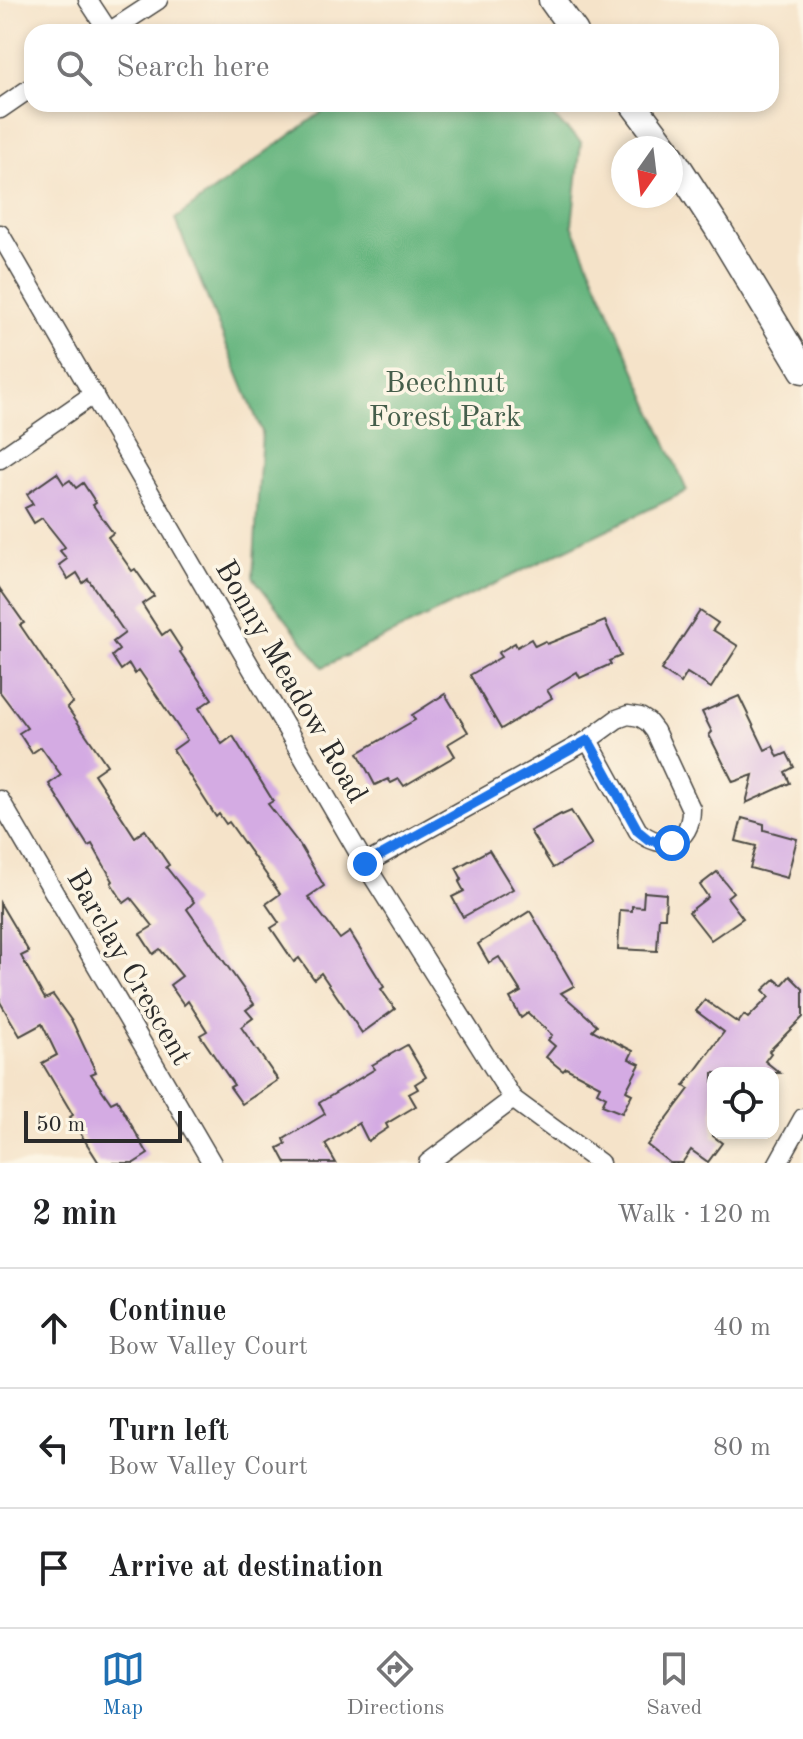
<!DOCTYPE html>
<meta charset="utf-8">
<style>
body{margin:0;font-family:"Old Standard TT",serif;background:#f2f2f2;color:#202124}
.controls{position:absolute;right:24px;bottom:24px;display:grid;overflow:hidden;border-radius:16px;box-shadow:0 4px 12px #0003}
.controls button{width:72px;height:72px;display:grid;place-items:center;padding:0;border:0;border-bottom:2px solid #e0e0e0;background:#fff;color:#202124;font:40px sans-serif}
.compass{position:absolute;left:611px;top:136px;width:72px;height:72px;border-radius:50%;background:#fff;box-shadow:0 4px 12px #0003;rotate:194deg}
.scale{position:absolute;left:24px;bottom:20px;width:158px;box-sizing:border-box;padding-left:8px;border:4px solid #2b2b2b;border-top:0;font-size:22px;line-height:28px;white-space:nowrap;color:#2b2b2b;-webkit-text-stroke:6px #fcf5e5;paint-order:stroke}
.stop{position:absolute;width:24px;height:24px;margin:-18px;border:6px solid #1a73e8;border-radius:50%;background:#fff}
.stop.end{background:#1a73e8;border-color:#fff;box-shadow:0 2px 8px #0008}
.list{margin:0;padding:0;list-style:none}
h2{display:flex;justify-content:space-between;align-items:center;height:104px;margin:0;padding:0 32px;font-size:34px}
h2 small{font-size:26px;font-weight:400;color:#757577}
.list li{display:grid;grid-template-columns:52px 1fr auto;gap:24px;align-items:center;box-sizing:border-box;height:120px;padding:0 32px;border-top:2px solid #e0e0e0}
.list b{display:block;font-size:30px;white-space:nowrap}
.list p{margin:0;font-size:26px;white-space:nowrap;color:#757577}
.list em{font-size:26px;font-style:normal;color:#757577}
.icon{flex:none;width:44px;height:44px;fill:none;stroke:currentColor;stroke-width:2;stroke-linecap:round;stroke-linejoin:round}
.map{position:relative;flex:none;width:803px;height:1163px;overflow:hidden}
.search{position:absolute;background:#fff;box-shadow:0 4px 12px #0003;left:24px;right:24px;top:24px;height:88px;display:flex;align-items:center;gap:20px;box-sizing:border-box;padding:0 28px;border-radius:24px;color:#757577;font-size:30px}
.sheet{height:464px;background:#fff}
nav{display:flex;justify-content:space-around;align-items:center;box-sizing:border-box;height:112px;border-top:2px solid #e0e0e0;background:#fff;font-size:22px;color:#757577}
nav a{display:grid;justify-items:center;gap:4px}
nav .on{color:#1f6fb2}
.map>svg:first-child{display:block}
.forest{fill:#68b680;stroke:#4a7056;stroke-width:2}
.building{fill:#d4abe3}
.lines{fill:none;stroke-linecap:round;stroke-linejoin:round}
.minor-casing{stroke:#494743;stroke-width:21}
.secondary-casing{stroke:#494743;stroke-width:29}
.minor{stroke:#fff;stroke-width:18}
.secondary{stroke:#fff;stroke-width:26}
.route{stroke:#1a73e8;stroke-width:10}
.labels{text-anchor:middle;stroke-width:7;stroke-linejoin:round;paint-order:stroke}
.park-label{font-size:30px;fill:#455e4b;stroke:#fcf5e5}
.street-label{font-size:30px;fill:#2b2b2b;stroke:#fcf5e5}
</style>
<div class="map">
<svg width="803" height="1163" viewBox="0 0 803 1163">
<rect width="100%" height="100%" fill="#fcf5e5"/>
<filter id="ink" filterUnits="userSpaceOnUse"><feTurbulence type="fractalNoise" baseFrequency=".0125" numOctaves="2"/><feDisplacementMap in="SourceGraphic" scale="16" xChannelSelector="R" yChannelSelector="G"/><feConvolveMatrix kernelMatrix="1 2 1 2 8 2 1 2 1" color-interpolation-filters="sRGB"/></filter>
<filter id="wash" filterUnits="userSpaceOnUse"><feTurbulence type="fractalNoise" baseFrequency=".006" numOctaves="4" result="noise"/><feDisplacementMap in="SourceGraphic" scale="32" xChannelSelector="R" yChannelSelector="G"/><feGaussianBlur stdDeviation="1.8" result="paint"/><feColorMatrix in="noise" values="0 0 0 0 0 0 0 0 0 0 0 0 0 0 0 0 0 1.4 0 .05"/><feComposite in="paint" operator="in"/></filter>
<g filter="url(#wash)">
<rect width="100%" height="100%" fill="#f5e3c9"/>
<path class="forest" d="M 333,104 L 539,104 L 581,142 L 572,225 L 687,491 L 323,667 L 253,577 L 262,432 L 175,219 Z"/>
<g id="blocks">
<g class="building">
<path d="M 57,473 L 64,484 L 70,480 L 76,488 L 83,483 L 96,503 L 93,505 L 113,533 L 108,537 L 132,571 L 135,569 L 154,596 L 142,604 L 162,635 L 169,630 L 182,650 L 180,652 L 212,699 L 199,708 L 222,744 L 233,736 L 273,801 L 268,804 L 300,845 L 324,886 L 308,897 L 340,939 L 350,932 L 384,987 L 381,989 L 395,1009 L 362,1033 L 321,973 L 314,979 L 299,958 L 294,962 L 271,928 L 279,923 L 266,904 L 280,894 L 229,822 L 226,824 L 219,814 L 216,817 L 173,750 L 187,740 L 139,670 L 135,674 L 129,664 L 121,670 L 112,656 L 119,650 L 113,642 L 125,633 L 88,579 L 83,583 L 77,573 L 68,579 L 59,565 L 67,559 L 60,551 L 65,547 L 42,518 L 34,523 L 25,508 L 33,504 L 27,494 Z"/>
<path d="M 0,589 L 24,623 L 20,625 L 73,703 L 67,707 L 107,765 L 94,774 L 135,837 L 145,830 L 169,865 L 166,867 L 194,902 L 187,909 L 254,1004 L 246,1010 L 253,1018 L 241,1027 L 278,1080 L 242,1104 L 230,1087 L 234,1085 L 200,1035 L 207,1031 L 188,1001 L 184,1005 L 170,985 L 182,976 L 160,949 L 153,954 L 140,934 L 153,926 L 131,898 L 124,903 L 111,883 L 113,881 L 92,844 L 88,846 L 49,784 L 61,775 L 41,747 L 32,753 L 19,733 L 27,728 L 0,692 Z"/>
<path d="M 700,611 L 718,623 L 713,630 L 738,646 L 711,688 L 687,673 L 681,683 L 661,670 Z"/>
<path d="M 605,621 L 621,656 L 609,661 L 611,664 L 580,678 L 577,672 L 547,690 L 552,698 L 501,729 L 470,675 L 501,657 L 498,653 L 515,643 L 517,647 L 531,639 L 535,646 L 545,641 L 547,644 Z"/>
<path d="M 445,694 L 468,732 L 448,744 L 455,756 L 404,786 L 399,779 L 391,783 L 388,779 L 375,785 L 358,753 L 415,720 L 412,715 Z"/>
<path d="M 739,696 L 765,750 L 773,746 L 778,757 L 787,753 L 794,767 L 785,772 L 790,783 L 746,803 L 753,775 L 733,782 L 709,735 L 712,732 L 702,712 Z"/>
<path d="M 571,811 L 592,845 L 553,868 L 530,831 L 561,814 L 562,815 Z"/>
<path d="M 742,818 L 764,824 L 764,830 L 797,839 L 787,878 L 750,868 L 756,846 L 736,841 Z"/>
<path d="M 489,850 L 513,889 L 463,917 L 452,897 L 464,891 L 459,882 L 462,879 L 456,868 Z"/>
<path d="M 717,872 L 733,892 L 727,897 L 743,918 L 711,940 L 689,912 L 708,897 L 700,885 Z"/>
<path d="M 644,892 L 666,894 L 665,917 L 659,917 L 657,951 L 618,949 L 620,910 L 632,911 L 632,906 L 643,907 Z"/>
<path d="M 0,903 L 29,952 L 21,956 L 45,999 L 53,995 L 73,1023 L 96,1072 L 91,1074 L 111,1103 L 117,1100 L 148,1154 L 134,1163 L 99,1163 L 70,1117 L 73,1115 L 42,1063 L 57,1055 L 42,1024 L 20,1036 L 0,1002 Z"/>
<path d="M 530,911 L 574,986 L 561,993 L 597,1025 L 592,1030 L 633,1051 L 629,1059 L 640,1064 L 626,1091 L 632,1094 L 622,1113 L 602,1105 L 606,1097 L 597,1092 L 600,1086 L 566,1068 L 563,1071 L 546,1057 L 555,1046 L 548,1040 L 552,1035 L 528,1013 L 521,1018 L 510,998 L 521,992 L 499,957 L 489,963 L 478,944 Z"/>
<path d="M 790,976 L 803,989 L 803,1017 L 769,1051 L 771,1053 L 765,1061 L 780,1073 L 713,1073 L 713,1136 L 722,1143 L 708,1162 L 691,1150 L 682,1163 L 670,1163 L 647,1145 L 689,1089 L 684,1086 L 724,1032 L 696,1011 L 705,1000 L 738,1023 L 744,1015 L 748,1018 L 769,997 L 763,990 L 775,979 L 782,985 Z"/>
<path d="M 407,1045 L 426,1077 L 415,1084 L 418,1089 L 409,1094 L 416,1106 L 386,1124 L 388,1128 L 368,1141 L 359,1123 L 325,1144 L 336,1163 L 286,1163 L 278,1148 L 286,1144 L 284,1139 L 325,1114 L 319,1103 L 375,1069 L 372,1065 Z"/>
</g>
</g>
</g>
<g filter="url(#ink)">
<use href="#blocks" fill-opacity="0" stroke="#494743" stroke-width="2"/>
<g class="lines">
<defs>
<g id="minor">
<path d="M 88,0 L 109,32 L 158,0"/>
<path d="M 0,109 L 32,87"/>
<path d="M 0,234 L 365,864 L 513,1099 L 600,1163"/>
<path d="M 0,459 L 94,394"/>
<path d="M 0,800 L 212,1163"/>
<path d="M 365,864 L 588,740 L 617,719 L 628,715 L 640,717 L 648,722 L 655,731 L 691,809 C 691,844 663,852 638,831 L 588,740"/>
<path d="M 428,1163 L 513,1099"/>
<path d="M 778,1163 L 803,1118"/>
</g>
<g id="secondary">
<path d="M 552,0 L 575,32"/>
<path d="M 633,104 L 666,148"/>
<path d="M 671,156 L 717,227 L 803,370"/>
</g>
</defs>
<use href="#minor" class="minor-casing"/>
<use href="#secondary" class="secondary-casing"/>
<use href="#minor" class="minor"/>
<use href="#secondary" class="secondary"/>
</g>
</g>
<g class="lines" filter="url(#ink)">
<path class="route" d="M 365,864 L 588,740 L 638,831 L 649,840 L 672,843"/>
</g>
<g class="labels">
<g class="park-label">
<text x="445" y="392">Beechnut<tspan x="445" dy="34">Forest Park</tspan></text>
</g>
<g class="street-label">
<text transform="translate(292 681) rotate(60)" y="10">Bonny Meadow Road</text>
<text transform="translate(130 967) rotate(60)" y="10">Barclay Crescent</text>
</g>
</g>
</svg>
<div class="controls">
<button><svg class="icon" aria-label="locate" viewBox="0 0 24 24"><circle cx="12" cy="12" r="6"/><path d="M12 2v4M12 18v4M2 12h4M18 12h4"/></svg></button>
</div>
<svg class="compass" viewBox="-18 -18 36 36"><path d="M0-13l5 13h-10z" fill="#e53935"/><path d="M0 13l5-13h-10z" fill="#757577"/></svg>
<div class="scale">50 m</div>
<div class="stop" style="left:672px;top:843px"></div>
<div class="stop end" style="left:365px;top:864px"></div>
<div class="search"><svg class="icon" aria-label="search" viewBox="0 0 24 24"><circle cx="10" cy="10" r="6"/><path d="M15 15l6 6"/></svg>Search here</div>
</div>
<section class="sheet">
<h2>2 min<small>Walk · 120 m</small></h2>
<ul class="list">
<li><svg class="icon" aria-label="ahead" viewBox="0 0 24 24"><path d="M12 20V5M6 11l6-6 6 6"/></svg><div><b>Continue</b><p>Bow Valley Court</p></div><em>40 m</em></li>
<li><svg class="icon" aria-label="left" viewBox="0 0 24 24"><path d="M17 20v-9H6M10 6l-5 5 5 5"/></svg><div><b>Turn left</b><p>Bow Valley Court</p></div><em>80 m</em></li>
<li><svg class="icon" aria-label="arrive" viewBox="0 0 24 24"><path d="M6 21V4h12l-3 4 3 4H6"/></svg><div><b>Arrive at destination</b></div></li>
</ul>
</section>
<nav>
<a class="on"><svg class="icon" aria-label="map" viewBox="0 0 24 24"><path d="M3 6l6-2 6 2 6-2v14l-6 2-6-2-6 2zM9 4v14M15 6v14"/></svg>Map</a>
<a><svg class="icon" aria-label="directions" viewBox="0 0 24 24"><path d="M12 3l9 9-9 9-9-9zM9 14v-3h6M13 9l2 2-2 2"/></svg>Directions</a>
<a><svg class="icon" aria-label="saved" viewBox="0 0 24 24"><path d="M7 4h10v16l-5-4-5 4z"/></svg>Saved</a>
</nav>
